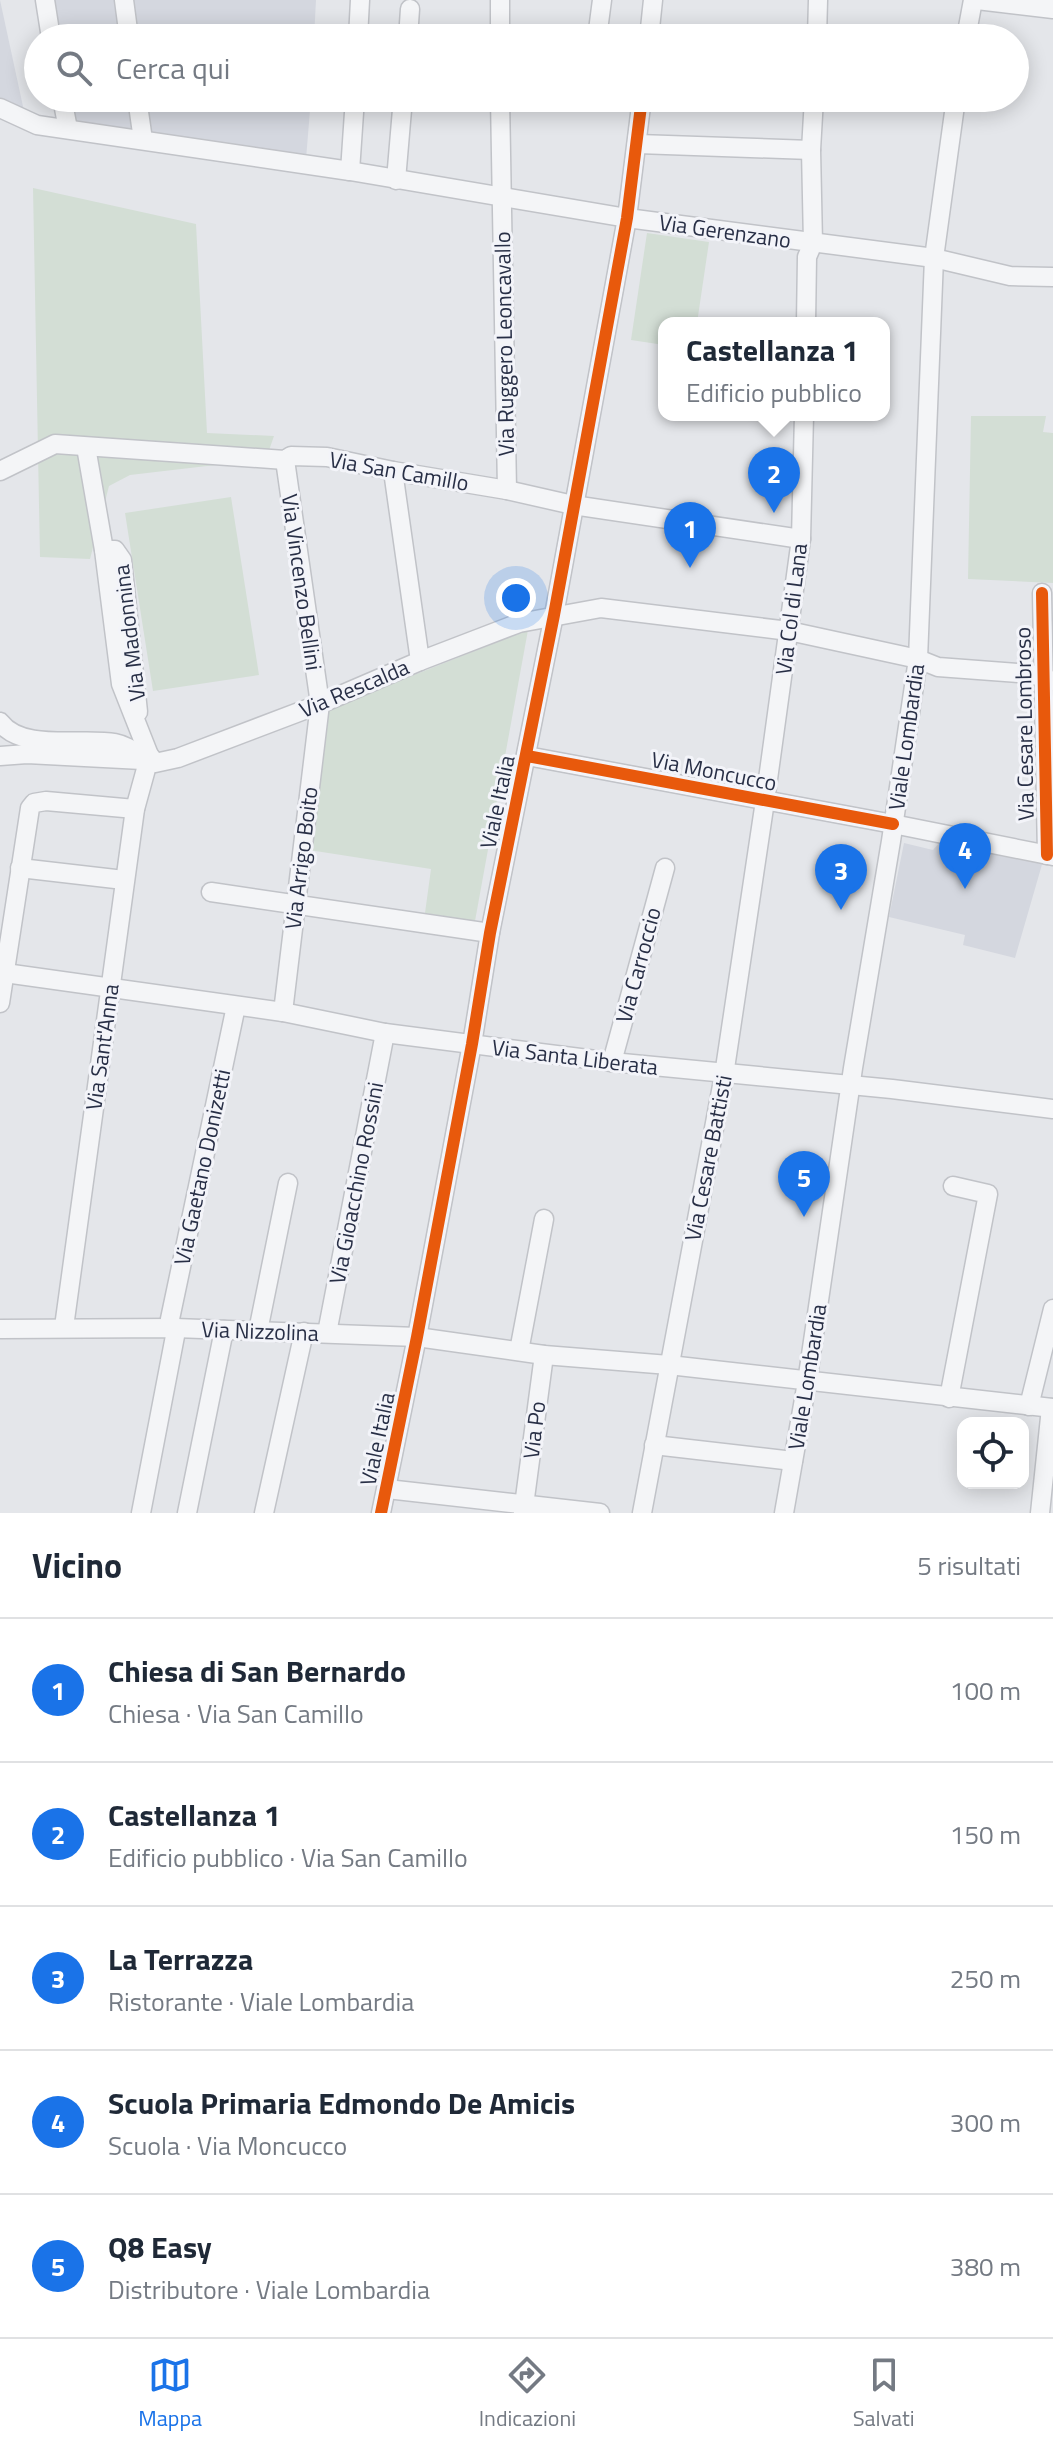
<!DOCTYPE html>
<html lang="it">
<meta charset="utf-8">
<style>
body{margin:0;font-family:"Titillium Web",sans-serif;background:#f6f6f7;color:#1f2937}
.controls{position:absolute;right:24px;bottom:24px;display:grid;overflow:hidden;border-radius:16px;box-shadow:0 4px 20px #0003}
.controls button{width:72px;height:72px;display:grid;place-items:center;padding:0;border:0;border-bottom:2px solid #e0e1e3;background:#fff;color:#1f2937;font:40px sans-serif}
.you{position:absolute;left:516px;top:598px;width:28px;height:28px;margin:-20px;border:6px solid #fff;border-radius:50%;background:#1a73e8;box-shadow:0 0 0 12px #1a73e833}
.badge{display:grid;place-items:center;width:52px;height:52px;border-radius:50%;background:#1a73e8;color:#fff;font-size:26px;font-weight:700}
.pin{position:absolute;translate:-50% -66px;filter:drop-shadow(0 2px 4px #0008)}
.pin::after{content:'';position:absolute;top:42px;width:28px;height:24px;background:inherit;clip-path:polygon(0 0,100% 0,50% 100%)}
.popup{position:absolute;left:658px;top:317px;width:232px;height:104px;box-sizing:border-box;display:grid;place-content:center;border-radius:16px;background:#fff;filter:drop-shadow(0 2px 6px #0005);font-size:26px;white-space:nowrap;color:#747a83}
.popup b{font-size:30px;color:#1f2937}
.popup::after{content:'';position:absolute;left:50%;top:100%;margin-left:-16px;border:16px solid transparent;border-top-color:#fff}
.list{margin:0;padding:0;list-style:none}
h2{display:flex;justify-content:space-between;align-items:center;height:104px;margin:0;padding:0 32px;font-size:34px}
h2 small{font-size:26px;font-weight:400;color:#747a83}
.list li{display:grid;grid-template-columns:52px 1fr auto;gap:24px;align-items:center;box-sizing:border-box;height:144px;padding:0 32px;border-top:2px solid #e0e1e3}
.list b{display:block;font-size:30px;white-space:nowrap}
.list p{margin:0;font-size:26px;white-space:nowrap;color:#747a83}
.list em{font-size:26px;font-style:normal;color:#747a83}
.icon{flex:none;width:44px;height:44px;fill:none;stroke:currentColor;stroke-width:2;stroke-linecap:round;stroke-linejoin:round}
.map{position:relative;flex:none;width:1053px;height:1513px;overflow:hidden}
.search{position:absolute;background:#fff;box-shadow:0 4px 20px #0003;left:24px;right:24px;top:24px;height:88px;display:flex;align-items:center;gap:20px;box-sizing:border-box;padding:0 28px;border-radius:44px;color:#747a83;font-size:30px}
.sheet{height:824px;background:#fff}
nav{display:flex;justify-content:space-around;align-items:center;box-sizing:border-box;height:112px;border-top:2px solid #e0e1e3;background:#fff;font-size:22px;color:#747a83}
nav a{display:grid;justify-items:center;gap:4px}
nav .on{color:#1a73e8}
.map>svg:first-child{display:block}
.built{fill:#d4d7df}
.green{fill:#d3ded5}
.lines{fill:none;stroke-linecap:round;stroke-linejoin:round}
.minor-casing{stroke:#c1c3c8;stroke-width:21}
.minor{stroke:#f4f5f7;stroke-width:18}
.cycleway-casing{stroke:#f3f4f9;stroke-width:17}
.cycleway{stroke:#e8590c;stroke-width:12}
.labels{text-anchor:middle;stroke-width:6;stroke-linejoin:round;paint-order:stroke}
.street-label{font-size:22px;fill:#282f46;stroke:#f3f4f9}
</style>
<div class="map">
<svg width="1053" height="1513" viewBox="0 0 1053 1513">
<rect width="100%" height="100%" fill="#e4e6ea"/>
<g class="built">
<path d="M 0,0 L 24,111 L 0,102 Z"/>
<path d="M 53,0 L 316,0 L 314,38 L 60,38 Z"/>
<path d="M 70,98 L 311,98 L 306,159 L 74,120 Z"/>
<path d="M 941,841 L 1043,861 L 1015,958 L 963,945 L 965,935 L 889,917 L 904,843 L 933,850 Z"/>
</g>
<g class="green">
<path d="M 33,188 L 196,224 L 207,433 L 274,436 L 266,459 L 130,475 L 109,486 L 90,559 L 40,557 Z"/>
<path d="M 647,233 L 709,242 L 697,323 L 664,323 L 664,345 L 631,340 Z"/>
<path d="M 971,416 L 1046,416 L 1043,432 L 1053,433 L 1053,583 L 968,579 Z"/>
<path d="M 231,497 L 259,675 L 153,691 L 125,513 Z"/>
<path d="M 528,630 L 475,921 L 425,913 L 431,869 L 309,850 L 328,709 Z"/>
</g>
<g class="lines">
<defs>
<g id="minor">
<path d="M 45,0 L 51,38"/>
<path d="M 124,0 L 129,38"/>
<path d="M 977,0 L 1053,9"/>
<path d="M 358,38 L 360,0"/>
<path d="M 408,38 L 410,9"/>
<path d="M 500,38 L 500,0"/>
<path d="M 597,38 L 602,0"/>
<path d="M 649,38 L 653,0"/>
<path d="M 817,38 L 818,0"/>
<path d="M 966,38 L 973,0"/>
<path d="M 62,98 L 68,129"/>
<path d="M 137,98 L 143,140"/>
<path d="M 500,98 L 507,490"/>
<path d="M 0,108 L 37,125 L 350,171 L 627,218 L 934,258 L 1010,276 L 1053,277"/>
<path d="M 638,144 L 811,150"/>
<path d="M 350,171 L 355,98"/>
<path d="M 396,180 L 403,98"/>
<path d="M 806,323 L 807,257 L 813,243 L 811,150 L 814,98"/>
<path d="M 86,447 L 104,550 L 121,684 L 149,755"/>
<path d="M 0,471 L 55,444 L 285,460 L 291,456 L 327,457 L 393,471 L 507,490 L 573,505 L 801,539"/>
<path d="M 393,471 L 420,661"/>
<path d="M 104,550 L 115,550 L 122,560 L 138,712"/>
<path d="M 1042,593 L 1047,855"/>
<path d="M 0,722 C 22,752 82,737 115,743 C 126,745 134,752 143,758"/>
<path d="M 0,756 L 27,754 L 142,760 L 149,755 L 155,762"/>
<path d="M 527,756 L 893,824 L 1053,856"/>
<path d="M 155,763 L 178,758 L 320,704 L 420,661 L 519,623 L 601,608 L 789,631 L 918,659 L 938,667 L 1031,674 L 1053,681"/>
<path d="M 20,868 L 124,880"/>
<path d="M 211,892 L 490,933"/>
<path d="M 5,973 L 283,1012 L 385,1033 L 612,1062 L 892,1089 L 1053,1109"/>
<path d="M 0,1003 L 30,808 L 34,803 L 46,801 L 135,809"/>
<path d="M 283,1012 L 320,704 L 285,460"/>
<path d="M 612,1062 L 665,868"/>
<path d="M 64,1327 L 135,809 L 146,769"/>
<path d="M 0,1329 L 175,1328 L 417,1337 L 544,1355 L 669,1365 L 1053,1408"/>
<path d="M 258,1331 L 288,1183"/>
<path d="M 327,1333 L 385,1033"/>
<path d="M 519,1351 L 544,1219"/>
<path d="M 949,1398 L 988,1194 L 953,1186"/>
<path d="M 1029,1406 L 1053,1309"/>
<path d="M 654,1445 L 793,1461"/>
<path d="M 387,1489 L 600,1513"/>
<path d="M 141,1513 L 175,1336 L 170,1319 L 236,1006"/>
<path d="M 187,1513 L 224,1330"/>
<path d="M 264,1513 L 304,1332"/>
<path d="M 381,1513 L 417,1337 L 472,1044 L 490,933 L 554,615 L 627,218 L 642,98"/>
<path d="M 523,1513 L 544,1355"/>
<path d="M 642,1513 L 724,1075 L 765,801 L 801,539 L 804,415"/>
<path d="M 784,1513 L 807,1382 L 853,1068 L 891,841 L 918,659 L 934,258 L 956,98"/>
<path d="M 1040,1513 L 1051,1408"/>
</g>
</defs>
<use href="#minor" class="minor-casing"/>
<use href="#minor" class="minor"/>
<defs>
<g id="cycleway">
<path d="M 1042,593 L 1047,855"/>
<path d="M 527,756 L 893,824"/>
<path d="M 381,1513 L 417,1337 L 472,1044 L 490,933 L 554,615 L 627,218 L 642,98"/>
</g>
</defs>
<use href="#cycleway" class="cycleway-casing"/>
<use href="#cycleway" class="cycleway"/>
</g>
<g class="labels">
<g class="street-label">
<text transform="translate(725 231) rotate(8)" y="8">Via Gerenzano</text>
<text transform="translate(504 344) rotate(-91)" y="8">Via Ruggero Leoncavallo</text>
<text transform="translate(399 471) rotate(10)" y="8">Via San Camillo</text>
<text transform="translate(302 582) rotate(82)" y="8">Via Vincenzo Bellini</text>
<text transform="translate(791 609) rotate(-83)" y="8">Via Col di Lana</text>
<text transform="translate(129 633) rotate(-97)" y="8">Via Madonnina</text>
<text transform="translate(354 688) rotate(-23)" y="8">Via Rescalda</text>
<text transform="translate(1024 724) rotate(-91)" y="8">Via Cesare Lombroso</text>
<text transform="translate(906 737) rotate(-82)" y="8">Viale Lombardia</text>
<text transform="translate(714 771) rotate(11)" y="8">Via Moncucco</text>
<text transform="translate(497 802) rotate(-78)" y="8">Viale Italia</text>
<text transform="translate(301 858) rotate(-83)" y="8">Via Arrigo Boito</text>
<text transform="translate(638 965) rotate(-75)" y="8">Via Carroccio</text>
<text transform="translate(102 1047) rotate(-82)" y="8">Via Sant'Anna</text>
<text transform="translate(575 1057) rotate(7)" y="8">Via Santa Liberata</text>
<text transform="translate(708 1158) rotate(-79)" y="8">Via Cesare Battisti</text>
<text transform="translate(202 1167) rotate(-78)" y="8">Via Gaetano Donizetti</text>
<text transform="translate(356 1183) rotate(-79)" y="8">Via Gioacchino Rossini</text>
<text transform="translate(260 1331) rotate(2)" y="8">Via Nizzolina</text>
<text transform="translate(807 1377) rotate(-81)" y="8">Viale Lombardia</text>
<text transform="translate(534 1430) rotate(-83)" y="8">Via Po</text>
<text transform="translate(377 1439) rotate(-78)" y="8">Viale Italia</text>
</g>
</g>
</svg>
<div class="controls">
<button><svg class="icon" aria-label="locate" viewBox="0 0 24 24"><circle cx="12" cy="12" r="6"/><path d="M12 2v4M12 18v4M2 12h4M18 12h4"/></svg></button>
</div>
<div class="you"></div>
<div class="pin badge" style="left:690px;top:568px">1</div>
<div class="pin badge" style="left:774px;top:513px">2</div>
<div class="popup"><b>Castellanza 1</b>Edificio pubblico</div>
<div class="pin badge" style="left:841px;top:910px">3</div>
<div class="pin badge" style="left:965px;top:889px">4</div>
<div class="pin badge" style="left:804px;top:1217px">5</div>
<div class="search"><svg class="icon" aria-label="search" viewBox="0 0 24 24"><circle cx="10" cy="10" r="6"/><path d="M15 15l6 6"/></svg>Cerca qui</div>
</div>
<section class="sheet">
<h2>Vicino<small>5 risultati</small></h2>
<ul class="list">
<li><span class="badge">1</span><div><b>Chiesa di San Bernardo</b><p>Chiesa · Via San Camillo</p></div><em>100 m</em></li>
<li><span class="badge">2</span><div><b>Castellanza 1</b><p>Edificio pubblico · Via San Camillo</p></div><em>150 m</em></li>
<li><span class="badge">3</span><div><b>La Terrazza</b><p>Ristorante · Viale Lombardia</p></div><em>250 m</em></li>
<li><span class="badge">4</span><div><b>Scuola Primaria Edmondo De Amicis</b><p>Scuola · Via Moncucco</p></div><em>300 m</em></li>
<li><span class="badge">5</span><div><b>Q8 Easy</b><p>Distributore · Viale Lombardia</p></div><em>380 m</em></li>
</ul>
</section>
<nav>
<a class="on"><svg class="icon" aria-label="map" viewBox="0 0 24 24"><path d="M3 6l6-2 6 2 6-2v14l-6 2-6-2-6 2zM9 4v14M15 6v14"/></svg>Mappa</a>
<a><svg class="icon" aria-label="directions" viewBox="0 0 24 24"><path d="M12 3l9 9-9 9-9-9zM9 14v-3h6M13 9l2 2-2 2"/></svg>Indicazioni</a>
<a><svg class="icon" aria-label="saved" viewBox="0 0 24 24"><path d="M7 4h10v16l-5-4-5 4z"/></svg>Salvati</a>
</nav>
